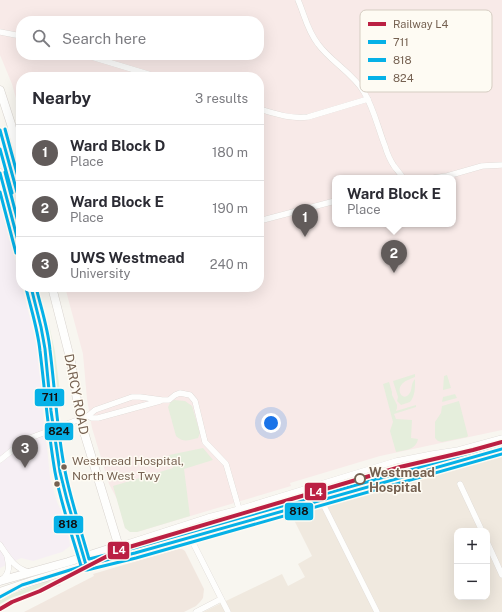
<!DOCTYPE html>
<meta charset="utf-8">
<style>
body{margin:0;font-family:"Public Sans",sans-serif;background:#f7f7f7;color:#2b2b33}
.controls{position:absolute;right:12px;bottom:12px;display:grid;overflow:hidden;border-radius:8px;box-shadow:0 4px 16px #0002}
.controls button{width:36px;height:36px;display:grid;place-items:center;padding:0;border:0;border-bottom:1px solid #e1e1e2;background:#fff;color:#2b2b33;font:20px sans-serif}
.you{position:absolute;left:271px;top:423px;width:14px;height:14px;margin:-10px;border:3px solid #fff;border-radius:50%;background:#1a73e8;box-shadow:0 0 0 6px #1a73e833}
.badge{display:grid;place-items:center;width:26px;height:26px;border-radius:50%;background:#615b5a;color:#fff;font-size:13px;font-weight:700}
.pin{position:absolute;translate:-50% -33px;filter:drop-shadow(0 1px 2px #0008)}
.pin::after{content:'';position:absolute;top:21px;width:14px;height:12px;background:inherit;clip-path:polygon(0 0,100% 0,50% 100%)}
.popup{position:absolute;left:332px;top:175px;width:124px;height:52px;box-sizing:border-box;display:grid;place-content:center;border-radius:8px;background:#fff;filter:drop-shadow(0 1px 3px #0005);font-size:13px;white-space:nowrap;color:#7c7c81}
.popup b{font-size:15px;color:#2b2b33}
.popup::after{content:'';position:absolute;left:50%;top:100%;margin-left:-8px;border:8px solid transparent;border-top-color:#fff}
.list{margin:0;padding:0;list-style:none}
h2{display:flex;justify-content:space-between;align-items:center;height:52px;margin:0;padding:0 16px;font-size:17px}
h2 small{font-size:13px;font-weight:400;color:#7c7c81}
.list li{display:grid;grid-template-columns:26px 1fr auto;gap:12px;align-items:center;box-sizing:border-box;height:56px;padding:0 16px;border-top:1px solid #e1e1e2}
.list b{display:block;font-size:15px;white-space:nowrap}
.list p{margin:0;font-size:13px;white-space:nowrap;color:#7c7c81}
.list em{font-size:13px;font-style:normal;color:#7c7c81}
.icon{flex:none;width:22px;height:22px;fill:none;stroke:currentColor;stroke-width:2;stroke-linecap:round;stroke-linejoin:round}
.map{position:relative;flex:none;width:502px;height:612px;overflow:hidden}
.search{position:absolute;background:#fff;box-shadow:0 4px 16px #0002;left:16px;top:16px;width:248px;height:44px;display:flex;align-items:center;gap:10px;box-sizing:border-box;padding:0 14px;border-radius:16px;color:#7c7c81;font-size:15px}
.panel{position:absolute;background:#fff;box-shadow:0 4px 16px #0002;left:16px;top:72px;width:248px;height:220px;border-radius:16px}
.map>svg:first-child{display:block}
.residential{fill:#f0e9df;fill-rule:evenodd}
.commercial{fill:#f1e7df}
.education{fill:#f6eff4}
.medical{fill:#f8eae8;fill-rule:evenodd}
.green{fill:#e5eedc}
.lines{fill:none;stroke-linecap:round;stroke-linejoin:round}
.street-casing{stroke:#d8d3ce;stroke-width:6}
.secondary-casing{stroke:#d8d3ce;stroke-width:9}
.street{stroke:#fefefd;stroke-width:5.5}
.secondary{stroke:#fefefd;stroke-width:8}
.tram{stroke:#e6e4e6;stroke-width:1}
.bus-1-casing{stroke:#fefbf3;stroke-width:6}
.bus-2-casing{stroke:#fefbf3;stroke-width:6}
.bus-3-casing{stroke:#fefbf3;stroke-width:6}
.bus-1{stroke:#06b1e7;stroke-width:3}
.bus-2{stroke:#06b1e7;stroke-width:3}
.bus-3{stroke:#06b1e7;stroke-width:3}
.rail-1-casing{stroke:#fefbf3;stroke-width:7}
.rail-1{stroke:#bb2043;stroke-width:4}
.bus-dot{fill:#756151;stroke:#fefbf3;stroke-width:1.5}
.stop-dot{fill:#fefbf3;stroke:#756151;stroke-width:2}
.labels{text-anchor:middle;stroke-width:3;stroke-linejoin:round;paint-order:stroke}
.bus-label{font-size:12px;fill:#756151;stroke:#fefbf3;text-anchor:start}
.street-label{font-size:13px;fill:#756151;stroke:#fefbf3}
.stop-label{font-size:13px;font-weight:bold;fill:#756151;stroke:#fefbf3;text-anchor:start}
.key{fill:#fefbf3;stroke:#d5cdc2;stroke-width:1}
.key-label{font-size:11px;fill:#756151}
.line-badge{stroke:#fefbf3;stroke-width:1.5}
.badge-label{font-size:11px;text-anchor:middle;font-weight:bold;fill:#fff}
.pale-badge-label{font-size:11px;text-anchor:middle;font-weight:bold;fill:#111}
</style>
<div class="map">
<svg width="502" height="612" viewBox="0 0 502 612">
<rect width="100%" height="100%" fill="#f8f6f0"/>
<path class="residential" d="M 502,454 L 502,612 L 203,612 L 282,574 L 288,586 L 305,577 L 298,564 L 312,556 L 292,516 ZM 457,531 L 487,531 L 487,597 L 457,597 Z"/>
<path class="commercial" d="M 178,549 L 182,549 L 185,551 L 204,589 L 203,598 L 200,602 L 196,606 L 184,612 L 24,612 L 94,576 L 93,574 Z"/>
<path class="education" d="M 0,202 L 21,282 L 21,287 L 22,287 L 38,350 L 43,414 L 48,457 L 50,478 L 57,502 L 65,520 L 69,537 L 70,546 L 62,552 L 33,561 L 21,558 L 0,568 Z"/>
<path class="medical" d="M 0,0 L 502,0 L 502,430 L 380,456 L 290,483 L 291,486 L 137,532 L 125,528 L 117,499 L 109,484 L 92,428 L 87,399 L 83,354 L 65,287 L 259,287 L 259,77 L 21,77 L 21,116 L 12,84 L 0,55 ZM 21,21 L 259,21 L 259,55 L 21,55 ZM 335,178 L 453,178 L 453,224 L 335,224 Z"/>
<g class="green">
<path d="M 49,325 L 55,352 L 61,400 L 53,401 L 50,353 L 48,340 L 48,326 Z"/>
<path d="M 415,374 L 415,377 C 411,379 406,380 403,383 C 395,390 403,402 409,394 C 413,390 410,384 415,379 L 415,381 C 415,389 415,396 410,402 L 401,405 L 397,401 L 398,397 L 393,381 Z"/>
<path d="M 447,375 L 451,388 L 443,390 L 444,376 Z"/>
<path d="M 389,382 L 392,392 L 392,395 L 397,405 L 397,408 L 396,411 L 416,405 L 416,407 L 394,414 L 396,419 L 412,420 L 411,438 L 418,439 C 416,450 405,450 396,452 L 390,431 L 393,422 L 383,384 Z"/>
<path d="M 455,394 L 457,398 L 442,402 L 443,397 Z"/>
<path d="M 174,400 L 185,401 L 192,406 L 200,433 L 198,438 C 190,440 183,443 176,436 L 168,407 L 170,403 Z"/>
<path d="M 459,401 L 468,436 L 467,437 L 442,442 L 438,441 L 435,438 L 435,422 L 441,413 L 442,406 Z"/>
<path d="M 203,448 L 213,460 L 184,469 L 190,516 L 137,532 L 130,532 L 125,528 L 113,486 L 173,468 L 169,455 Z"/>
<path d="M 47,581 L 53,582 L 33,592 L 23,596 L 20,595 L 13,597 L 0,604 L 0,598 Z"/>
</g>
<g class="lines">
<defs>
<g id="street">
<path d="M 298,0 C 305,16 307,30 318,44 C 331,62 353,73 364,92 C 374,109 378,128 385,146 C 387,153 390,160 394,166 C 397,170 400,173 403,178"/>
<path d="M 0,32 L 21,36"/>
<path d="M 85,55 L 158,77"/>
<path d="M 259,109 C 276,114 290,119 308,117 L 368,99"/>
<path d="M 433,178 L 447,176 L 482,166 L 502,165"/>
<path d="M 259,221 L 335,201"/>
<path d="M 88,416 L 92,418 L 98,418 L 160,401"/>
<path d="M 0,460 L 20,444 L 30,438 L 88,416 L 95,410 L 132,397 L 140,397 L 162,400 L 169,400 L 175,395 L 180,393 L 190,395 L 195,401 L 205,442 L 226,464 L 239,509"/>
<path d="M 460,484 L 482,531"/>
<path d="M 314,486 L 377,612"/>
<path d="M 190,537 L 228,612"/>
<path d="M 487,542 L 502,575"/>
<path d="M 0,545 C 8,557 15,569 29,572"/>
<path d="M 118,546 L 208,517 L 239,509 L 396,461 L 432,454 L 458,450 L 502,438"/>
<path d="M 122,557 L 502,449"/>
<path d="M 3,579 C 10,572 9,566 7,556"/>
<path d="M 0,597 L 11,591"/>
<path d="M 196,612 L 221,599"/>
</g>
<g id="secondary">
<path d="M 0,90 L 11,124 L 21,167"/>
<path d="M 0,173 L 21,252"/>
<path d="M 31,287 L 41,327 L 45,349 L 51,411 L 60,472 L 67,500 L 86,565"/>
<path d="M 0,581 L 68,562 L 118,546"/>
<path d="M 0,592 C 40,578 80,566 122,557 L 80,419 L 71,362 L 52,287"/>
</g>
</defs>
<use href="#street" class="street-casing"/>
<use href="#secondary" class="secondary-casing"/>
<use href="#street" class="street"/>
<use href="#secondary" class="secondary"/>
<path class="tram" d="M 35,594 L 60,585"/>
<defs>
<g id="bus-1">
<path d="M 0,130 L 17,192"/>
<path d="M 0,173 L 21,252"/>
<path d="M 31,287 L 41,327 L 45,349 L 51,411 L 60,472 L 67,500 L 86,565"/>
<path d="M 0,597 L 22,585 L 86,565 L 135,553 L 502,449"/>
</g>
<g id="bus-2">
<path d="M 0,149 L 12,193"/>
<path d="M 0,192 L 16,253"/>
<path d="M 26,288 C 31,309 38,330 40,351 C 45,391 48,432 55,472 C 61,504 72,535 81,566 L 84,570 L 87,570 L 136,558 L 502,454"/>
</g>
<g id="bus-3">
<path d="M 5,129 L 21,188"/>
<path d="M 5,172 L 21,233"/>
<path d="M 36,287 C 41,308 48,328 50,350 C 55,390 57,431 65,471 C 71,501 81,530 89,559 L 134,548 L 501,444"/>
</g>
</defs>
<use href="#bus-1" class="bus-1-casing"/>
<use href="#bus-2" class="bus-2-casing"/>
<use href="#bus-3" class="bus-3-casing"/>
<use href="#bus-1" class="bus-1"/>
<use href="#bus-2" class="bus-2"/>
<use href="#bus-3" class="bus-3"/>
<defs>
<path id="rail-1" d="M 0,609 L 12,602 L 40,591 L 119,550 L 400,467 L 473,450 L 502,442"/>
</defs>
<use href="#rail-1" class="rail-1-casing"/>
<use href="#rail-1" class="rail-1"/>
</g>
<g class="bus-dot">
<circle cx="64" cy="467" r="3.5"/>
<circle cx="57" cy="484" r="3.5"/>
</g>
<circle class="stop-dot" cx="360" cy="479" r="5"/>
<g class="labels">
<g class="bus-label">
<text x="72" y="465">Westmead Hospital,<tspan x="72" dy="15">North West Twy</tspan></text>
</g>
<g class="street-label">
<text transform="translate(77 394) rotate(79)" y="5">DARCY ROAD</text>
</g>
<g class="stop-label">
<text x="369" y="477">Westmead<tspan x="369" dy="15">Hospital</tspan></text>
</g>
</g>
<rect x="360" y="10" width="132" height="82" rx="6" class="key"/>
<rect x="368" y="22" width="18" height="4" fill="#bb2043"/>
<rect x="368" y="40" width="18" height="4" fill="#06b1e7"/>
<rect x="368" y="58" width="18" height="4" fill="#06b1e7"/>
<rect x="368" y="76" width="18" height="4" fill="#06b1e7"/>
<g class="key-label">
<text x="393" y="28">Railway L4</text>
<text x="393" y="46">711</text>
<text x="393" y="64">818</text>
<text x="393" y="82">824</text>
</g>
<g class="line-badge">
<rect x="34" y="388" width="31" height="19" rx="4" fill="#06b1e7"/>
<rect x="44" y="422" width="30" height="19" rx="4" fill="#06b1e7"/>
<rect x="304" y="482" width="23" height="19" rx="4" fill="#bb2043"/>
<rect x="284" y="502" width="30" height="19" rx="4" fill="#06b1e7"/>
<rect x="53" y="515" width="31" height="19" rx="4" fill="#06b1e7"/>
<rect x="107" y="541" width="23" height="19" rx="4" fill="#bb2043"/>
</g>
<g class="badge-label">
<text x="316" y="496">L4</text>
<text x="119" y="554">L4</text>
</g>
<g class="pale-badge-label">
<text x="50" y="401">711</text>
<text x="59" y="435">824</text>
<text x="299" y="515">818</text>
<text x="68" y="528">818</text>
</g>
</svg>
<div class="controls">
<button>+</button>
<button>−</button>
</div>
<div class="you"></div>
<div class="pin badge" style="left:305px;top:237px">1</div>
<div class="pin badge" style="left:394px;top:273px">2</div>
<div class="popup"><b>Ward Block E</b>Place</div>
<div class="pin badge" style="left:25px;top:468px">3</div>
<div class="search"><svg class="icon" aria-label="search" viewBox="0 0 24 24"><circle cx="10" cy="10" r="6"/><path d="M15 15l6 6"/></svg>Search here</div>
<section class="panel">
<h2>Nearby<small>3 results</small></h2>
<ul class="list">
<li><span class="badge">1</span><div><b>Ward Block D</b><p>Place</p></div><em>180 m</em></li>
<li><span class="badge">2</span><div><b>Ward Block E</b><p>Place</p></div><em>190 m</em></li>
<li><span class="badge">3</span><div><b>UWS Westmead</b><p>University</p></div><em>240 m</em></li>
</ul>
</section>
</div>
